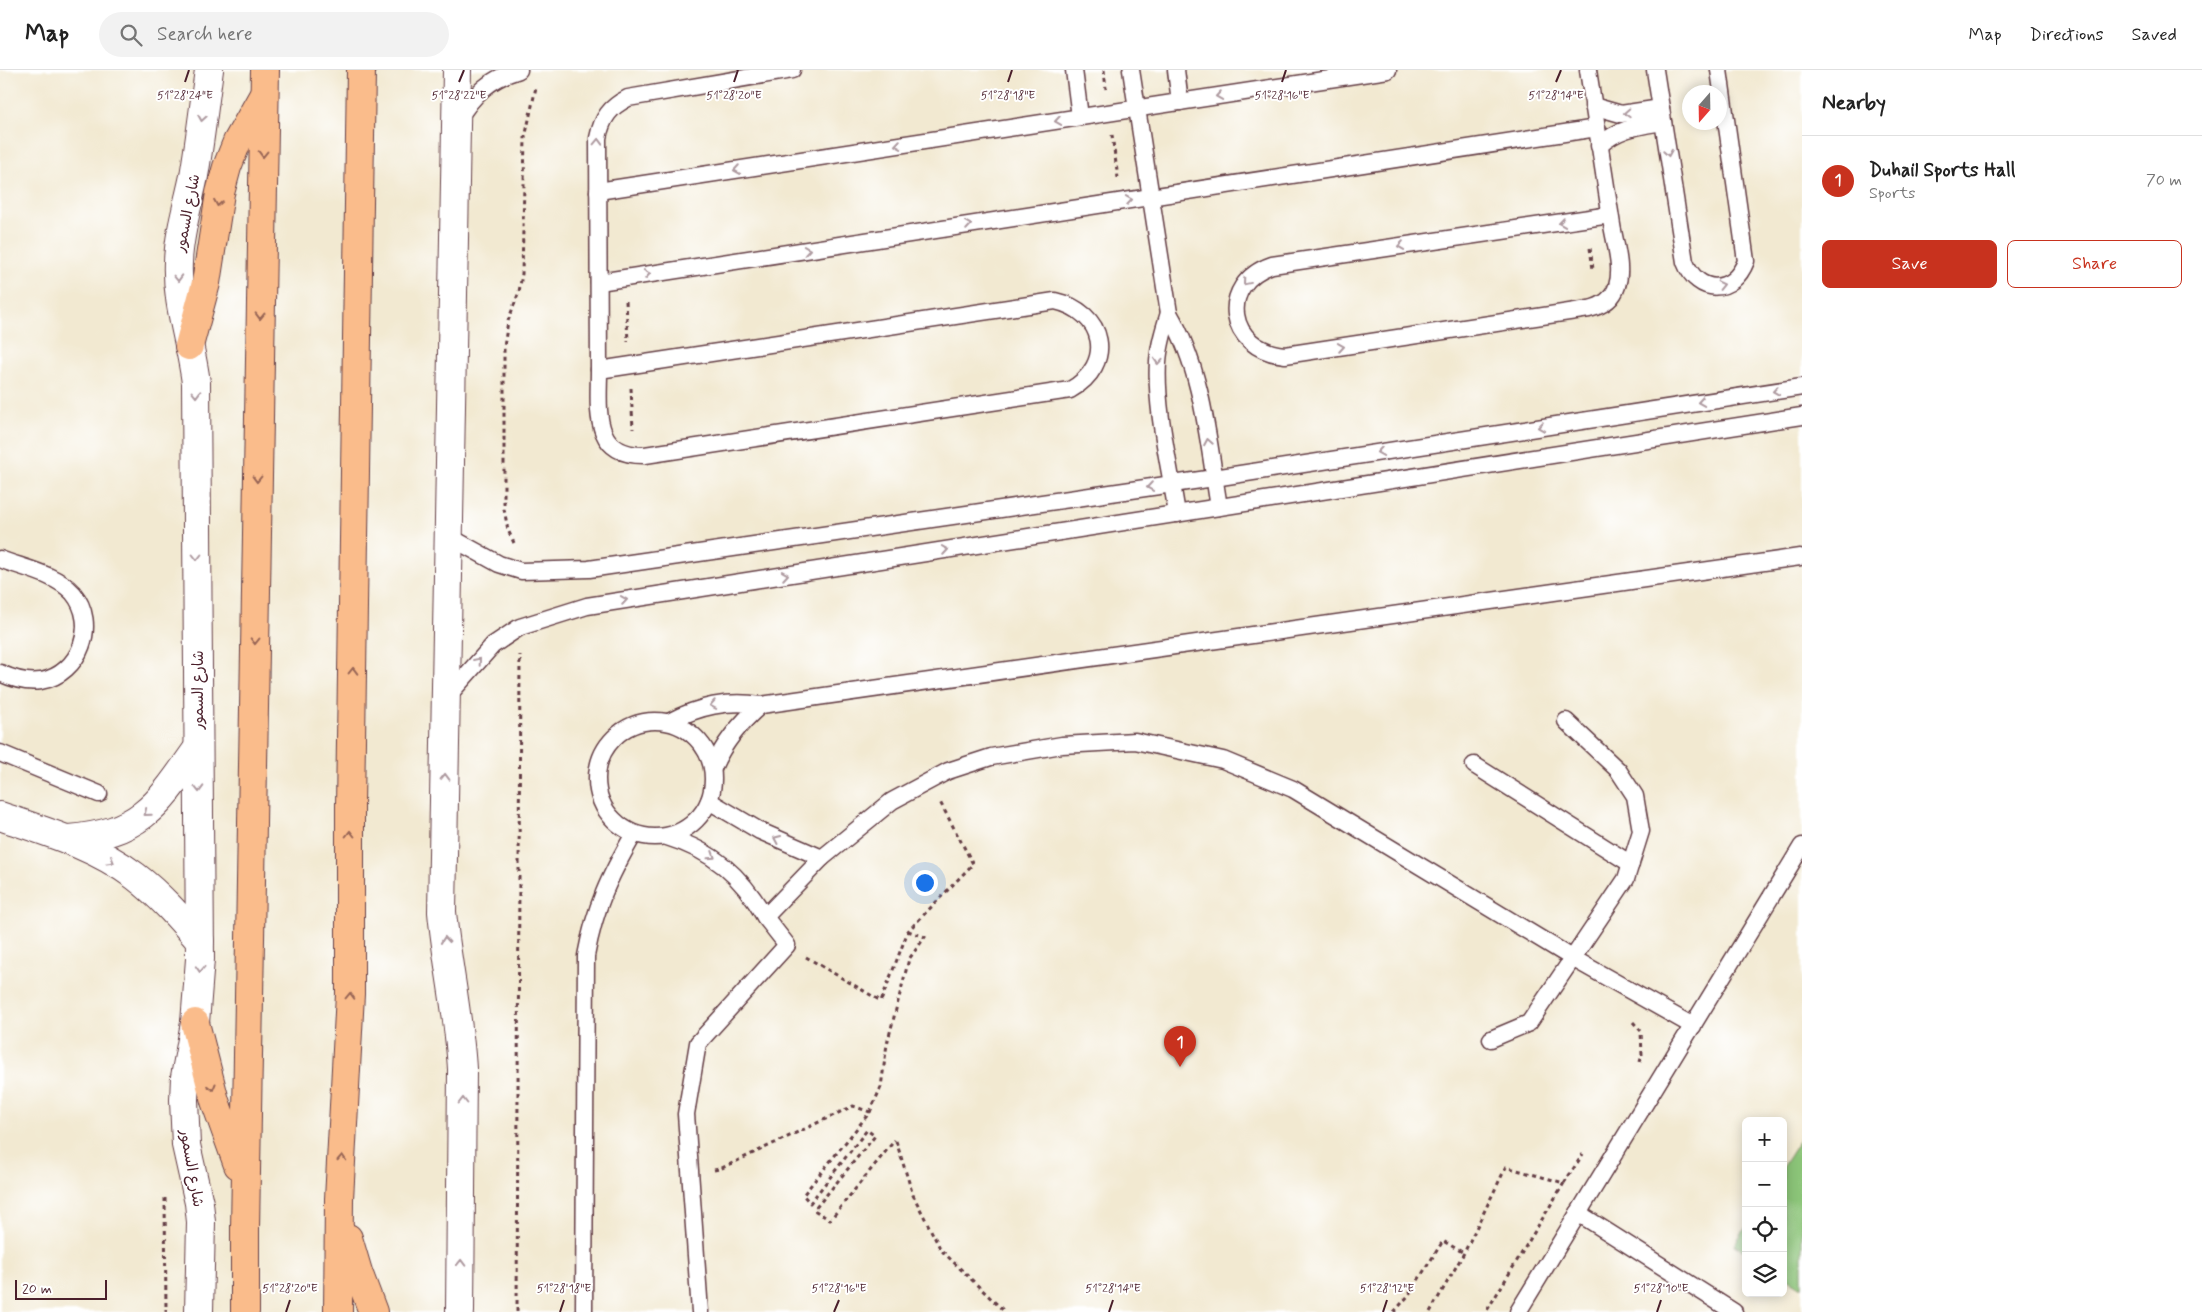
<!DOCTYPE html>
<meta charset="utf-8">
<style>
body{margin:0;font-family:Mynerve,"Playpen Sans Arabic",sans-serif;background:#f2f2f2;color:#222}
.controls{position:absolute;right:15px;bottom:15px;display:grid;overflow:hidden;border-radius:8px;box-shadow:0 2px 12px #0003}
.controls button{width:45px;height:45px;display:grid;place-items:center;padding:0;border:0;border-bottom:1px solid #e0e0e0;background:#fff;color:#222;font:25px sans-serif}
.compass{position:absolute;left:1682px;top:15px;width:45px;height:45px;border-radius:50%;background:#fff;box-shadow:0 2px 12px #0003;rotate:200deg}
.scale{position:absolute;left:15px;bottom:12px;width:92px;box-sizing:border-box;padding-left:5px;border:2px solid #4a1f2b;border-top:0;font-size:14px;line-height:18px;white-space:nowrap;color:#4a1f2b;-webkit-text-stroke:4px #fff;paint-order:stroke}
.you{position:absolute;left:924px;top:812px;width:18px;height:18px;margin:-12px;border:4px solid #fff;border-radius:50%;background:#1a73e8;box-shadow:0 0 0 8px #1a73e833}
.badge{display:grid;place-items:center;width:32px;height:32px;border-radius:50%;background:#c8321e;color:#fff;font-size:16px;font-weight:700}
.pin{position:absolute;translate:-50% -41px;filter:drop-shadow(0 1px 2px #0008)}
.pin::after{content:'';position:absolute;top:26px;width:18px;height:15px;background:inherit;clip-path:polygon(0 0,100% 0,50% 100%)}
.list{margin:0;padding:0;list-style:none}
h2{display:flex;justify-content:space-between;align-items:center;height:65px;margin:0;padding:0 20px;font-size:21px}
h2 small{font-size:16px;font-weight:400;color:#767676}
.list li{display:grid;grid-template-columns:32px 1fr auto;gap:15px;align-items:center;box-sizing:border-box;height:90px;padding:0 20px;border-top:1px solid #e0e0e0}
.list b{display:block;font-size:19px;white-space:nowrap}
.list p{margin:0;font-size:16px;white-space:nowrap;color:#767676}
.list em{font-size:16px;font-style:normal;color:#767676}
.actions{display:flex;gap:10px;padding:15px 20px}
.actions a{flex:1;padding:11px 0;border:1px solid #c8321e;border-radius:8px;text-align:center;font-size:18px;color:#c8321e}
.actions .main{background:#c8321e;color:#fff}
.icon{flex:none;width:28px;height:28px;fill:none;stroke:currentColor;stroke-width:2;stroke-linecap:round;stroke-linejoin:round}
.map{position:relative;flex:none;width:1802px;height:1242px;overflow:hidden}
header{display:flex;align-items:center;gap:30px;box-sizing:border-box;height:70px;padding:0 25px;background:#fff;border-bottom:1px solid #e0e0e0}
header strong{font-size:24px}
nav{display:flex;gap:28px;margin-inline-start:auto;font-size:18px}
.search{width:350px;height:45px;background:#f2f2f2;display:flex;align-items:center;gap:12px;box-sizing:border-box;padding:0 18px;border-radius:28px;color:#767676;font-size:19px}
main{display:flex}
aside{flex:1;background:#fff}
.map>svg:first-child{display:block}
.green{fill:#8bc478;stroke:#6a7252}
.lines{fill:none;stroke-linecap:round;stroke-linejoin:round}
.service-casing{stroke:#633d44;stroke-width:19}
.minor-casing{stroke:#633d44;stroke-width:30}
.primary-casing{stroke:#633d44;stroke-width:30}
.path{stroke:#633d44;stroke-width:3;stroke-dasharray:4 4;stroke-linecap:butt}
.service{stroke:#fff;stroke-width:16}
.minor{stroke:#fff;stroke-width:28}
.primary{stroke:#fabc8b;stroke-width:28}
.oneway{stroke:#ae9aa0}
.oneway2{stroke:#996656}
.ticks{fill:none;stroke:#4a1f2b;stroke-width:2}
.labels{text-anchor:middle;stroke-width:4;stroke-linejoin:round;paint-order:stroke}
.street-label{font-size:15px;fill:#4a1f2b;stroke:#fff}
.ticks-label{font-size:12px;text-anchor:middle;fill:#4a1f2b;stroke:#fff;stroke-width:4;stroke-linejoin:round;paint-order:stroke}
</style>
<header>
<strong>Map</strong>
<div class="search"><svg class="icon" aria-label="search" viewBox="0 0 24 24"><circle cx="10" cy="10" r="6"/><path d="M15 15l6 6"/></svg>Search here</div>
<nav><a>Map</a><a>Directions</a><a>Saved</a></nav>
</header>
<main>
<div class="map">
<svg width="1802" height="1242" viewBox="0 0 1802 1242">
<rect width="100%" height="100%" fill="#fff"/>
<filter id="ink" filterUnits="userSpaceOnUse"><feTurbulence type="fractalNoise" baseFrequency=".02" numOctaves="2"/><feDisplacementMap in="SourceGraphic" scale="10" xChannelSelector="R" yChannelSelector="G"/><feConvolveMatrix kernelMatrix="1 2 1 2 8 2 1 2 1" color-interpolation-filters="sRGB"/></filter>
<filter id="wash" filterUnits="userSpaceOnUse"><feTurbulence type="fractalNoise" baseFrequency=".0096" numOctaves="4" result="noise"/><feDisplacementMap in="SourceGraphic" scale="20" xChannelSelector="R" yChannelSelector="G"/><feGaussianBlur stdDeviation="1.12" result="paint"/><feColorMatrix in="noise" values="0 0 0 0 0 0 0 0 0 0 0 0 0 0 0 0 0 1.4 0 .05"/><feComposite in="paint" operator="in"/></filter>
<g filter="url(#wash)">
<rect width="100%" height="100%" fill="#f2e9d1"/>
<g class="green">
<path d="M 1802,1066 L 1802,1217 L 1783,1205 L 1783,1096 Z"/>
<path d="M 1746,1157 L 1746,1182 L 1734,1175 Z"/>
</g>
</g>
<g filter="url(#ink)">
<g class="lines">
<defs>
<g id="service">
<path d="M 1074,0 L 1080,47"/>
<path d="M 1131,0 L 1169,243 C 1203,301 1208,371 1219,437"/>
<path d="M 1176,0 L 1180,32"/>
<path d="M 1588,0 C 1596,52 1604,104 1612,155 C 1615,174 1623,198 1617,216 C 1613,229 1602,236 1589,239 L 1285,285 C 1227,280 1217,214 1272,195 L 1610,145"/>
<path d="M 1655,0 L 1685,192 C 1698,225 1733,225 1746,191 L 1719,0"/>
<path d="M 1593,36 L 1621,44 L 1661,38"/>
<path d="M 458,50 C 473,24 491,8 519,0"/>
<path d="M 1599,76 C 1618,58 1639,56 1663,52"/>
<path d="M 598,121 L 1388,0"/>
<path d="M 599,212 L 1597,58"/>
<path d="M 1055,231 C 1105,242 1116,294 1070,320 L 645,385 C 591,386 599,338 599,300 Z"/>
<path d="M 1169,243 C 1164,259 1159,275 1158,292 C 1155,338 1170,397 1177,444"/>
<path d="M 599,300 L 598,68 C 602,48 610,37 628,28 L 792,0"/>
<path d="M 450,467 L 499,494 L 521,501 L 589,499 L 1214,408 L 1802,317"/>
<path d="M 0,489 C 23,498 56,504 73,523 C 99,554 80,604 41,611 C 27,613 13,609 0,603"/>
<path d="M 446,628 L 493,575 L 520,557 L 587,536 L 1802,346"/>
<circle cx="655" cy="709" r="58"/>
<path d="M 669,652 C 699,636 727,630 761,635 L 1800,487"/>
<path d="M 0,683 L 99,724"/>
<path d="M 1474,695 L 1631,794"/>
<path d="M 713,698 C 724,672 740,653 761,635"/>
<path d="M 709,731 L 760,761 L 822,788"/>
<path d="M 667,767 C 713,781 741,805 765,847"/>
<path d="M 1491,969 L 1529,953 L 1626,809 L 1641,761 L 1635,726 L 1618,700 L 1566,651"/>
<path d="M 1578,1143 L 1734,1242"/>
<path d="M 584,1242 L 586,886 C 595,837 609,807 634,764"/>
<path d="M 700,1242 L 686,1044 L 698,973 L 787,875 L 765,847 L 822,788 L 892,731 L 948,701 L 991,687 L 1062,675 L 1135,671 L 1223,690 L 1293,719 L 1574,889 L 1693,956"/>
<path d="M 1518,1242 L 1802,776"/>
</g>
<g id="minor">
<path d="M 457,0 L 442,842 C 447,895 459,946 462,999 L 460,1242"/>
<path d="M 0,746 C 47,762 95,776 135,806 C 160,825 180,848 200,871"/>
<path d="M 68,769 C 142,763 158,735 198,678"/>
<path d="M 199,1242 L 201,1152 L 199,1133 L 186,1075 L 184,1030 L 185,1007 L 195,953 L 200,889 L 196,313 C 191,272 176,234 178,192 C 179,163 188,135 194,106 C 200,71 204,35 209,0"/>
</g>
<g id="primary">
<path d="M 189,276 L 206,213 L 220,123 L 227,97 L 237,72 L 263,26"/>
<path d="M 195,953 L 215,1031 L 238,1095"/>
<path d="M 348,1168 L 358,1202 L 373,1242"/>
<path d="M 245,1242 L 245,1159 L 265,0"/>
<path d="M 338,1242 L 339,1129 L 350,924 L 350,737 L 361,0"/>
</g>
</defs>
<use href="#service" class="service-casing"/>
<use href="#minor" class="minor-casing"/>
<use href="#primary" class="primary-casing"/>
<g class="path">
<path d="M 1104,0 L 1106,19"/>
<path d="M 1112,65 L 1118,108"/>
<path d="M 1590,178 L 1593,199"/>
<path d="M 626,231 L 628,272"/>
<path d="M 631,318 L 633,359"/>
<path d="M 514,473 L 508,460 L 504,439 L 504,277 L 508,251 L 519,222 L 522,204 L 525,68 L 536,17"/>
<path d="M 806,887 L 881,931 L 908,861 L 973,794 L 940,732"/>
<path d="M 1633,952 L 1641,961 L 1642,985 L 1640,992"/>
<path d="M 870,1042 L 881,1017 L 887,974 L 909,889 L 925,867 L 908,861"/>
<path d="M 896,1071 L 913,1125 L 941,1180 L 1005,1242"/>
<path d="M 714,1100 L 720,1099 L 853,1036 L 870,1042 L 803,1125 L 810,1133 L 867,1060 L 875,1066 L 814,1140 L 830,1150 L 895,1070"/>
<path d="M 1564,1113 L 1583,1084"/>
<path d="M 165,1128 L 166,1242"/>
<path d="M 517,1242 L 520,585"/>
<path d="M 1394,1242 L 1408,1226 L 1443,1171 L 1464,1183"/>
<path d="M 1430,1242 L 1464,1183 L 1506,1097 L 1564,1113 L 1486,1242"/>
</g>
<use href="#service" class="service"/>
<use href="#minor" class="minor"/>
<use href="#primary" class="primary"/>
</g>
<defs><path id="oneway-chevron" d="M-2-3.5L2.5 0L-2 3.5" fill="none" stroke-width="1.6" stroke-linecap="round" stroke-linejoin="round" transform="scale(1.25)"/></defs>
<g class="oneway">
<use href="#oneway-chevron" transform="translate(1219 26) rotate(171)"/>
<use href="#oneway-chevron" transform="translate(1627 43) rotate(177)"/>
<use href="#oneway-chevron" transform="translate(202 48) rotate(99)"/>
<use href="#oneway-chevron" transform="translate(1058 51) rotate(171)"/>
<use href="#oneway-chevron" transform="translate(598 72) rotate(-88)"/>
<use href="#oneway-chevron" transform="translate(898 75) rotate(171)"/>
<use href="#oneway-chevron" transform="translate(1668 83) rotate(81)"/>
<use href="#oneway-chevron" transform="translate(737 100) rotate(171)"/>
<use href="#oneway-chevron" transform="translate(1129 130) rotate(-9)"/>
<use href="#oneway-chevron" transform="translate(1562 153) rotate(172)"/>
<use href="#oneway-chevron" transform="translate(968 155) rotate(-9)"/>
<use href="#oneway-chevron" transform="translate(1401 176) rotate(172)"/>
<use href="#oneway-chevron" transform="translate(807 180) rotate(-9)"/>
<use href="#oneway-chevron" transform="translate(647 204) rotate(-9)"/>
<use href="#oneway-chevron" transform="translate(178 208) rotate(88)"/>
<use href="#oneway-chevron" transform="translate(1246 212) rotate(130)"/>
<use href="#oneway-chevron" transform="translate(1721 215) rotate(-13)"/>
<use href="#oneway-chevron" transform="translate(1341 277) rotate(-9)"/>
<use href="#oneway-chevron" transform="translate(1158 291) rotate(94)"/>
<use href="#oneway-chevron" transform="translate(1776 321) rotate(172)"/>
<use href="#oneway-chevron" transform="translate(196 324) rotate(89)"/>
<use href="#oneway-chevron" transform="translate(1701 332) rotate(171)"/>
<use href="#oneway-chevron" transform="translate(1541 357) rotate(171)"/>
<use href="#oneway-chevron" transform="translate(1208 372) rotate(-100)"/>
<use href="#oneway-chevron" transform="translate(1380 382) rotate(171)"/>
<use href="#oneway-chevron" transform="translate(1150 417) rotate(172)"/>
<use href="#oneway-chevron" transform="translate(945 480) rotate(-9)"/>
<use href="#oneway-chevron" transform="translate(197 487) rotate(90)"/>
<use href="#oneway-chevron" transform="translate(785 505) rotate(-9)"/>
<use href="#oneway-chevron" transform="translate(624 530) rotate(-9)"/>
<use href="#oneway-chevron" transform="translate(478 591) rotate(-49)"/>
<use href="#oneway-chevron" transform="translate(713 635) rotate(170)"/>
<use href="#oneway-chevron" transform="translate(445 707) rotate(-89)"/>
<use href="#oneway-chevron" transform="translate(199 719) rotate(89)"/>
<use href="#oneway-chevron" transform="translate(147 743) rotate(141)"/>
<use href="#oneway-chevron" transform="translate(777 769) rotate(-156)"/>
<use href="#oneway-chevron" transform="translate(712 786) rotate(33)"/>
<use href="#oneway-chevron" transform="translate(111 791) rotate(30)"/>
<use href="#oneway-chevron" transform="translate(445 870) rotate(-95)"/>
<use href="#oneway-chevron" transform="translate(200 899) rotate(93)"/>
<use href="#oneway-chevron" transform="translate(463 1031) rotate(-90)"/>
<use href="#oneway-chevron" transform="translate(461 1193) rotate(-89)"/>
</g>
<g class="oneway2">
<use href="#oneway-chevron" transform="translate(263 84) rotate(91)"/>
<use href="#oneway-chevron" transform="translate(218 133) rotate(99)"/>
<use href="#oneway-chevron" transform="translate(260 246) rotate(91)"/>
<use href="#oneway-chevron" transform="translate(257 409) rotate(91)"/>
<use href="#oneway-chevron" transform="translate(255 571) rotate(91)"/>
<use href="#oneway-chevron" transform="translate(353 601) rotate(-89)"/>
<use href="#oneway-chevron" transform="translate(350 764) rotate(-90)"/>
<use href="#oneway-chevron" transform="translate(350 926) rotate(-88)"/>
<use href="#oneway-chevron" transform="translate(212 1017) rotate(75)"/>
<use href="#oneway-chevron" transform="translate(342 1088) rotate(-87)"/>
</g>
</g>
<path class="ticks" d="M 185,12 L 189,0M 459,12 L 464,0M 734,12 L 738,0M 1008,12 L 1012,0M 1282,12 L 1286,0M 1556,12 L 1561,0M 286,1242 L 290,1230M 560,1242 L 564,1230M 834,1242 L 839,1230M 1109,1242 L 1113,1230M 1383,1242 L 1387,1230M 1657,1242 L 1661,1230"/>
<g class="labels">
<g class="street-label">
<text transform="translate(187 143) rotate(-79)" y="5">شارع السمور</text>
<text transform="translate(198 620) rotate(-90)" y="5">شارع السمور</text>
<text transform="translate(192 1098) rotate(80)" y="5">شارع السمور</text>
</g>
</g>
<g class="ticks-label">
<text x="459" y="29">51°28'22"E</text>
<text x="734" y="29">51°28'20"E</text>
<text x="1008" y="29">51°28'18"E</text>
<text x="1282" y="29">51°28'16"E</text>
<text x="1556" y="29">51°28'14"E</text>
<text x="185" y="29">51°28'24"E</text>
<text x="290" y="1222">51°28'20"E</text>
<text x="564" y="1222">51°28'18"E</text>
<text x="839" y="1222">51°28'16"E</text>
<text x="1113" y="1222">51°28'14"E</text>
<text x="1387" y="1222">51°28'12"E</text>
<text x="1661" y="1222">51°28'10"E</text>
</g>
</svg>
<div class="controls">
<button>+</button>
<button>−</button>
<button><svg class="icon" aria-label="locate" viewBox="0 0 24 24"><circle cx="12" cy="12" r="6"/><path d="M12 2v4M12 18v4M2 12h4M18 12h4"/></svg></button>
<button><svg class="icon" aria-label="layers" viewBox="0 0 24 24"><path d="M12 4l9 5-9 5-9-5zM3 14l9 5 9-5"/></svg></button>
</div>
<svg class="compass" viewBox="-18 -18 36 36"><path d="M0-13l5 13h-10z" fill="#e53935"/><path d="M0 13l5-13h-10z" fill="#767676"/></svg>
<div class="scale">20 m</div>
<div class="you"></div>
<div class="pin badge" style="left:1180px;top:997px">1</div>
</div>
<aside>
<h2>Nearby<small></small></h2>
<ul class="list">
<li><span class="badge">1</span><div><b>Duhail Sports Hall</b><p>Sports</p></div><em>70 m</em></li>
</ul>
<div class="actions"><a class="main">Save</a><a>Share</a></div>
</aside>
</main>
